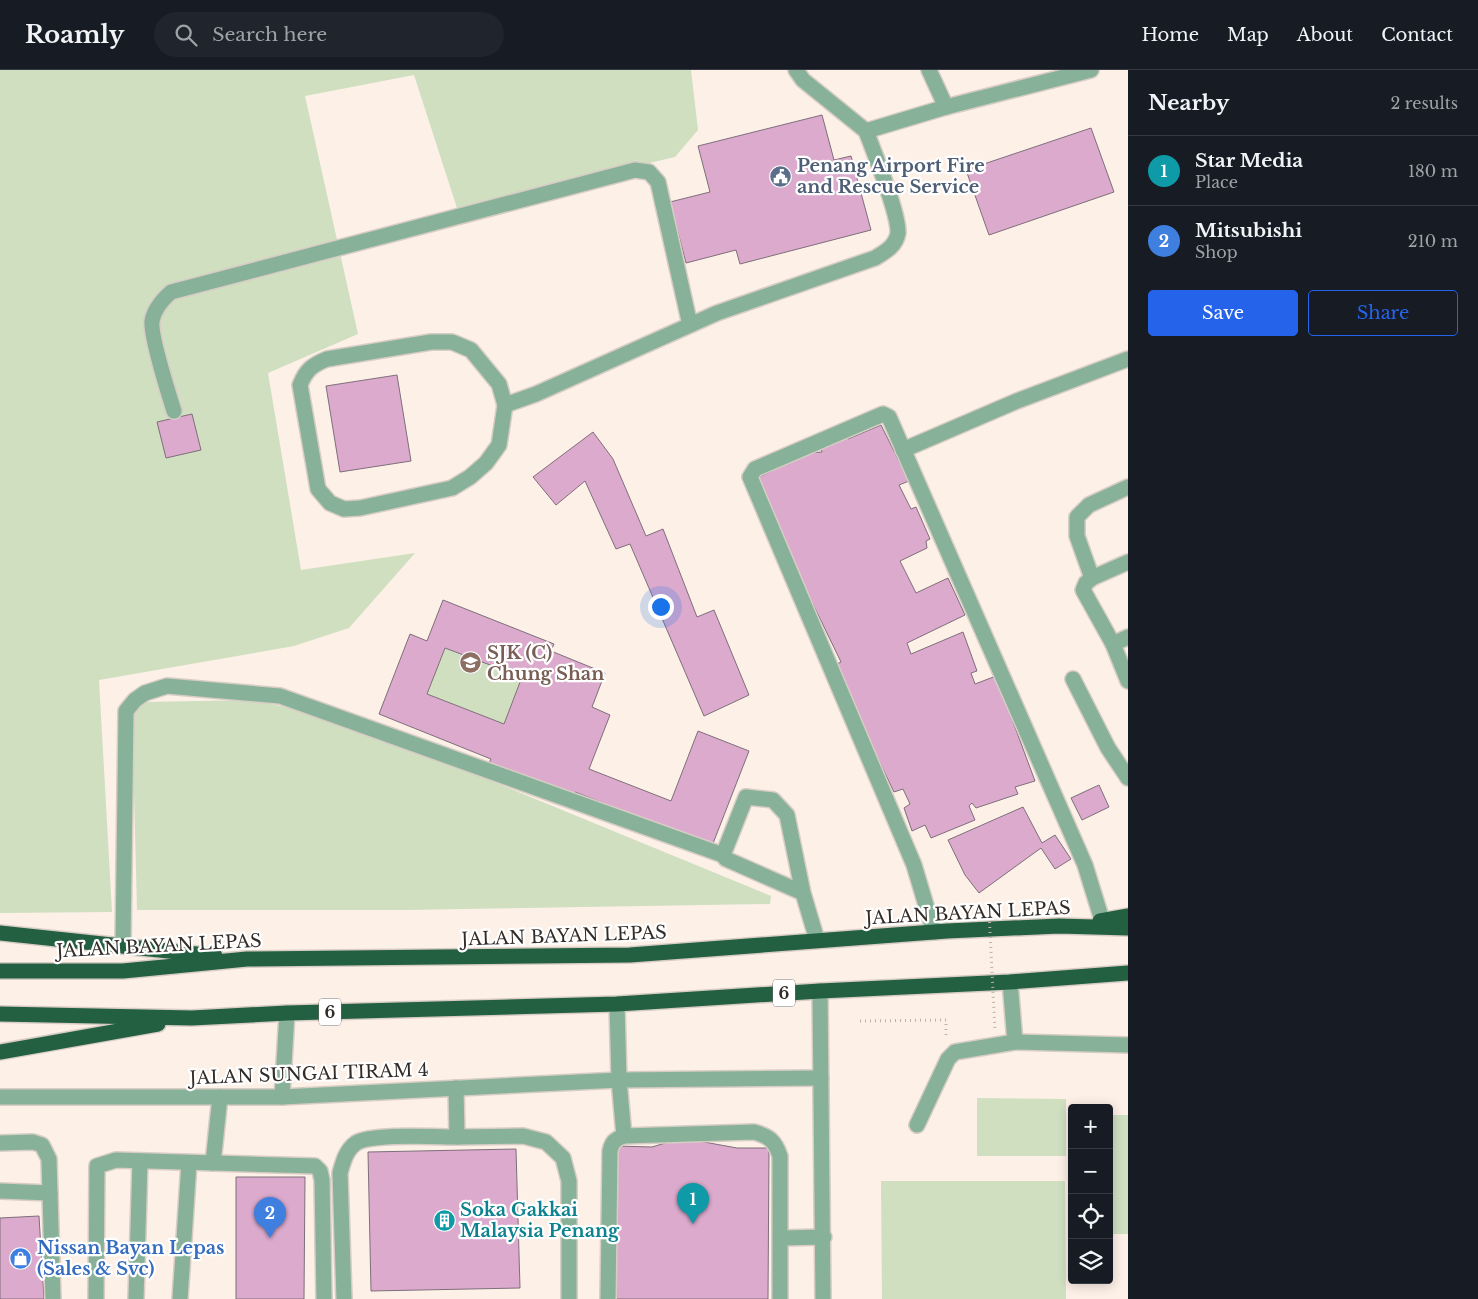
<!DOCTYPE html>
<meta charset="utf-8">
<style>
body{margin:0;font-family:"Libre Baskerville",serif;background:#20242c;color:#f1f3f6}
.controls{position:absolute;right:15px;bottom:15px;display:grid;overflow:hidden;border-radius:5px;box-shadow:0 2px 12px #0003}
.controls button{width:45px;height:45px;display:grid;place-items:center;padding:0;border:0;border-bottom:1px solid #363941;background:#171b24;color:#f1f3f6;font:25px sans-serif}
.you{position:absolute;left:660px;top:536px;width:18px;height:18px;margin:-12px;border:4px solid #fff;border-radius:50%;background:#1a73e8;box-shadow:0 0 0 8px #1a73e833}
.badge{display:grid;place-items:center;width:32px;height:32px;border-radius:50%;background:#2563eb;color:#fff;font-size:16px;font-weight:700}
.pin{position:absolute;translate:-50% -41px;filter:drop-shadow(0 1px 2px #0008)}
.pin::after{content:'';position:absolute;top:26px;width:18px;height:15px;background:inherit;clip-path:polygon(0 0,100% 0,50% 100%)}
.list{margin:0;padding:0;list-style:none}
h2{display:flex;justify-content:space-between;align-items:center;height:65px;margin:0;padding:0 20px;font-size:21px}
h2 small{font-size:16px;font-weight:400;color:#9ea1a6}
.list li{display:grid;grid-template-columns:32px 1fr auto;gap:15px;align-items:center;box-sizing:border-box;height:70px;padding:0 20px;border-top:1px solid #363941}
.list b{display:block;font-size:19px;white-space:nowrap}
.list p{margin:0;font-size:16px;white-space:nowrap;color:#9ea1a6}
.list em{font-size:16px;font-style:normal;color:#9ea1a6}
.actions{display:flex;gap:10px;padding:15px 20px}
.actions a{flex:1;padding:11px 0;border:1px solid #2563eb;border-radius:5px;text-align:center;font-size:18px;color:#2563eb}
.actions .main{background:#2563eb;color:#fff}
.icon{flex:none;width:28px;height:28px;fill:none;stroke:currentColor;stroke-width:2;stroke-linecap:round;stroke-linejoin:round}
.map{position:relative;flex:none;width:1128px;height:1229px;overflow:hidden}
header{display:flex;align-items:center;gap:30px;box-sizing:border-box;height:70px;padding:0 25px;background:#171b24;border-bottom:1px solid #363941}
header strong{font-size:24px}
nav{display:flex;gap:28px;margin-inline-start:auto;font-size:18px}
.search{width:350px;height:45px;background:#20242c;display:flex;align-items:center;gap:12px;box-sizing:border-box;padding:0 18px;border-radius:28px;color:#9ea1a6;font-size:19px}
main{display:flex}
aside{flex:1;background:#171b24}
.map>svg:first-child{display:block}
.green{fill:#cfdfc0}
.building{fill:#dbaacd;stroke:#7e6f7a;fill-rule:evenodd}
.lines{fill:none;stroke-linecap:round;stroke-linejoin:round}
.minor-casing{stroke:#d8cdc5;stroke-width:18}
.highway-casing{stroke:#d8cdc5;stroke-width:18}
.path{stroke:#bdb2ab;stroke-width:3;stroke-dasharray:1 4;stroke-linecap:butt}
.minor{stroke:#87b299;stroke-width:15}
.highway{stroke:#235f41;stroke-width:15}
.path-bridge{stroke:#bdb2ab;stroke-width:3;stroke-dasharray:1 4;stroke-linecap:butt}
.labels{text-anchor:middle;stroke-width:4.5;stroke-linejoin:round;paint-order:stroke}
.shield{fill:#fff;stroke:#706b68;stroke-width:1}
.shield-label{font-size:16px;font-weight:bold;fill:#322c28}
.service-label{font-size:18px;font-weight:bold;fill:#4e5e75;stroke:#fff;text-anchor:start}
.education-label{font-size:18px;font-weight:bold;fill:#785e54;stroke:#fff;text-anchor:start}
.street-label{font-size:18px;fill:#322c28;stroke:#fff}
.culture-label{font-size:18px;font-weight:bold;fill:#0d838f;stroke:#fff;text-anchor:start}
.shop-label{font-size:18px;font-weight:bold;fill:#366cbe;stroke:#fff;text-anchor:start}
</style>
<header>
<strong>Roamly</strong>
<div class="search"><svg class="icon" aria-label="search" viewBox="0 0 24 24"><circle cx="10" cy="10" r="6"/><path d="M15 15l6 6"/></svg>Search here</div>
<nav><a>Home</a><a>Map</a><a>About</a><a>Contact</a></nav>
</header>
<main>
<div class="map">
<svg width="1128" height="1229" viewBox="0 0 1128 1229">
<rect width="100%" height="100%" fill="#fdf0e7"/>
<g class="green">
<path d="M 0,0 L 691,0 L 698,60 L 675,87 L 457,138 L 414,5 L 305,26 L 358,264 L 268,303 L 301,500 L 415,483 L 349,558 L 294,576 L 99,610 L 112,842 L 0,843 Z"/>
<path d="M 445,578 L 522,607 L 504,654 L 427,624 Z"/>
<path d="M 256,630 L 353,654 L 771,826 L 770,834 L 405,840 L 137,840 L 132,646 L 141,632 Z"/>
<path d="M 977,1028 L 1066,1029 L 1066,1086 L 977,1086 Z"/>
<rect x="1109" y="1045" width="19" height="119"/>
<path d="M 881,1111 L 1065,1111 L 1066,1229 L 882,1229 Z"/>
</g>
<g class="building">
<path d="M 822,45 L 834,90 L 851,86 L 871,160 L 740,194 L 736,180 L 686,193 L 670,132 L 710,122 L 698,76 Z"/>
<path d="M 1091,58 L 1114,122 L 989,165 L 966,100 Z"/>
<path d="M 397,305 L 411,391 L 340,402 L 326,316 Z"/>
<path d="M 192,344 L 201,380 L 166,388 L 157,352 Z"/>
<path d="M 881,355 L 909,411 L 899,415 L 911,439 L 916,437 L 930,469 L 926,471 L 927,478 L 900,491 L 916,523 L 948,508 L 965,545 L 907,573 L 911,584 L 963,562 L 977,601 L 971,603 L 975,614 L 996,606 L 1035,711 L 1015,717 L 1018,724 L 976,738 L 972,733 L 969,736 L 975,750 L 931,768 L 925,755 L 912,761 L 904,738 L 910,734 L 903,719 L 894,722 L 833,596 L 841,592 L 765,435 L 759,407 L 809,383 L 822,382 L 820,375 L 847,363 L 848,369 Z"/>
<path d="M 593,362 L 613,389 L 646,466 L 663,459 L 697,547 L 714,540 L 749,625 L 704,646 L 630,474 L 616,479 L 585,411 L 556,435 L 533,407 Z"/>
<path d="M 443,530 L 554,574 L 551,581 L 605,603 L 592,637 L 610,645 L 589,699 L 671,731 L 698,661 L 749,681 L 712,776 L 575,722 L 573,727 L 489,693 L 491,689 L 379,644 L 410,564 L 427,571 ZM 445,578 L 522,607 L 504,654 L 427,624 Z"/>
<path d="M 1099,715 L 1109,737 L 1082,750 L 1071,728 Z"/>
<path d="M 1023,737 L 1042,773 L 1055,765 L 1071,789 L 1055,799 L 1041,778 L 979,823 L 965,805 L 948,770 Z"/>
<path d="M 693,1070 L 737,1078 L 769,1078 L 768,1229 L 616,1229 L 617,1076 L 652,1077 L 672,1071 Z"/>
<path d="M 516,1079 L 520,1218 L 371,1221 L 368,1082 Z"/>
<path d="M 236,1107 L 305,1107 L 304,1229 L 236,1229 Z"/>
<path d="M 39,1146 L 44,1229 L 0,1229 L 0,1148 Z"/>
</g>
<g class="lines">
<defs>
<g id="minor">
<path d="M 796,0 L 803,10 L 866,61"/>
<path d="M 929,0 L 946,37 L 1091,0"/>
<path d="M 431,272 L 452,272 L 471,280 L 499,314 L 505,335 L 499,375 L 486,393 L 470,407 L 452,418 L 360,438 L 344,439 L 330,433 L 318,419 L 300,315 C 306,300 312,295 327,289 Z"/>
<path d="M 505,335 L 536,324 L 717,243 L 875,188 C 885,182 896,176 898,163 C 899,144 874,82 866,61 L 946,37"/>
<path d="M 174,341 C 169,325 150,265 152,251 C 154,239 162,230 171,222 L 635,100 L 649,102 L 658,112 L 690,255"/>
<path d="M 903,380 L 1017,331 L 1128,289"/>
<path d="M 1128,417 L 1089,435 L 1077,447 L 1077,466 L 1092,508 L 1128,492"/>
<path d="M 1092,508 L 1086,513 L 1083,520 L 1113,574"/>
<path d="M 1128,567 L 1113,574 L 1128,611"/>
<path d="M 1073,609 L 1108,678 L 1128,708"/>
<path d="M 803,823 L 726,789 L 723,785 L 746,727 L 773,730 L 787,745 L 803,823 L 817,870"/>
<path d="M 934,862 L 914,795 L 750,407 L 755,399 L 883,344 L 889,347 L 1085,795 L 1102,850"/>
<path d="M 123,875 L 126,641 L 135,630 L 145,623 L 167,616 L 280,626 L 723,785"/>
<path d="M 1010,912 L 1015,972"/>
<path d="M 820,921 L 823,1229"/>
<path d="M 617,934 L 619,1010 L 624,1066"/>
<path d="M 456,1018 L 457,1067 L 523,1066 L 546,1072 L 563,1088 L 569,1111 L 569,1229"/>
<path d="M 0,1027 L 282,1027 L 619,1010 L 821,1008"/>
<path d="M 282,1027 L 287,943"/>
<path d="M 917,1055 L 948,989 L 955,982 L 1015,972 L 1128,975"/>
<path d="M 0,1073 L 33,1072 L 42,1075 L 49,1089 L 53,1229"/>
<path d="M 213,1093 L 220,1027"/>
<path d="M 0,1121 L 50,1123"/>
<path d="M 781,1168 L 824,1167"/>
<path d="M 96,1229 L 97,1096 L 116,1090 L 315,1096 L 320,1101 L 322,1110 L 324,1229"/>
<path d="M 136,1229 L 140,1091"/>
<path d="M 180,1229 L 189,1093"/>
<path d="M 344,1229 L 340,1103 C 343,1092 346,1080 356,1073 C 372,1063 436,1067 457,1067"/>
<path d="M 608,1229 L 610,1081 C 612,1072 615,1069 624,1066 L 754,1062 C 769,1066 775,1071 780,1086 L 780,1229"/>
</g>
<g id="highway">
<path d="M 1100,851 L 1128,846"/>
<path d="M 0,863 L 215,886"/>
<path d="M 0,901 L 123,901 L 247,889 L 630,885 L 947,861 L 1059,856 L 1128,858"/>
<path d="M 0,944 L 192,948 L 287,943 L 617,934 L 820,921 L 1010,912 L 1128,903"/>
<path d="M 0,982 L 158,954"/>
</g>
</defs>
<use href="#minor" class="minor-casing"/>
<use href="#highway" class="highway-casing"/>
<path class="path" d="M 860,951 L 946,950 L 946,966"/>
<use href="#minor" class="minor"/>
<use href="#highway" class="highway"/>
<path class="path-bridge" d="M 989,842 L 995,961"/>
</g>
<defs>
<symbol id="civic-disc" viewBox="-11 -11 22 22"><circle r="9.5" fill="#5c6f8a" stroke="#fff"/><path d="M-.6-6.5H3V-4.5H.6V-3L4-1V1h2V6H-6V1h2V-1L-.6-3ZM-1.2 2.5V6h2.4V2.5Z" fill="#fff"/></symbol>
<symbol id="school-disc" viewBox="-11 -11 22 22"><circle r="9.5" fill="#8d6e63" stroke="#fff"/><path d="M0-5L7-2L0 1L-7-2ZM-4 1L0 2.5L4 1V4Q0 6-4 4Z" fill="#fff"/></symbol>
<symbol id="building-disc" viewBox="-11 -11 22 22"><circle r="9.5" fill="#0f9aa8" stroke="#fff"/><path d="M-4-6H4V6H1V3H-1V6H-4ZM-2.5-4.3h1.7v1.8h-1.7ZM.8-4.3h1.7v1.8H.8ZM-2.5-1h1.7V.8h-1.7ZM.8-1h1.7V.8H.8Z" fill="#fff"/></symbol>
<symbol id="shop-disc" viewBox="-11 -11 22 22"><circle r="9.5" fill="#3f7fe0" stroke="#fff"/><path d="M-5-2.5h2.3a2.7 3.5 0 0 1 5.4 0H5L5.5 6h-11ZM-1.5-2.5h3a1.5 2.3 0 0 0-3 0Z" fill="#fff"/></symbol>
</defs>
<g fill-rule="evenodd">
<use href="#civic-disc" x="768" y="94" width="25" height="25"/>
<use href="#school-disc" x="458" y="580" width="25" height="25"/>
<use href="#building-disc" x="432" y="1138" width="25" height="25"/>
<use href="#shop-disc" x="8" y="1176" width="25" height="25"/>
</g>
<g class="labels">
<g class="shield">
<rect x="773" y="909.5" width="22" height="27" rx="4"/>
<rect x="319" y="928.5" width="22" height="27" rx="4"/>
</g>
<g class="shield-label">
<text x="784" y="929">6</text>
<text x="330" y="948">6</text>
</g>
<g class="service-label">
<text x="797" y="102">Penang Airport Fire<tspan x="797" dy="21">and Rescue Service</tspan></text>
</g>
<g class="education-label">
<text x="487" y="589">SJK (C)<tspan x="487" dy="21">Chung Shan</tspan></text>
</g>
<g class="street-label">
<text transform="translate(968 843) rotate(-3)" y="6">JALAN BAYAN LEPAS</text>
<text transform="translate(564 866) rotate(-2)" y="6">JALAN BAYAN LEPAS</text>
<text transform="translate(159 876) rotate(-3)" y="6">JALAN BAYAN LEPAS</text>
<text transform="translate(309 1004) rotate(-2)" y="6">JALAN SUNGAI TIRAM 4</text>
</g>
<g class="culture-label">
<text x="460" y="1146">Soka Gakkai<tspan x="460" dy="21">Malaysia Penang</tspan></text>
</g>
<g class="shop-label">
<text x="37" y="1184">Nissan Bayan Lepas<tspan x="37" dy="21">(Sales &amp; Svc)</tspan></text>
</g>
</g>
</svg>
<div class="controls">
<button>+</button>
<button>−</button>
<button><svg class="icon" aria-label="locate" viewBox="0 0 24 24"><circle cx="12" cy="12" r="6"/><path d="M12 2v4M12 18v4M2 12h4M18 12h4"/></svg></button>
<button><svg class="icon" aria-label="layers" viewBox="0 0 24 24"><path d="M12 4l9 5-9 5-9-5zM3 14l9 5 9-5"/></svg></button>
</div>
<div class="you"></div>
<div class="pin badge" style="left:693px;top:1154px;background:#0f9aa8">1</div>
<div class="pin badge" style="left:270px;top:1168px;background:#3f7fe0">2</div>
</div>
<aside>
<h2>Nearby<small>2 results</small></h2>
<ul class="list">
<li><span class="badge" style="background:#0f9aa8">1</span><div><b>Star Media</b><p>Place</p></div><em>180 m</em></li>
<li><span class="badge" style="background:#3f7fe0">2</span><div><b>Mitsubishi</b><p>Shop</p></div><em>210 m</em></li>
</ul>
<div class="actions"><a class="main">Save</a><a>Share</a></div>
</aside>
</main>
